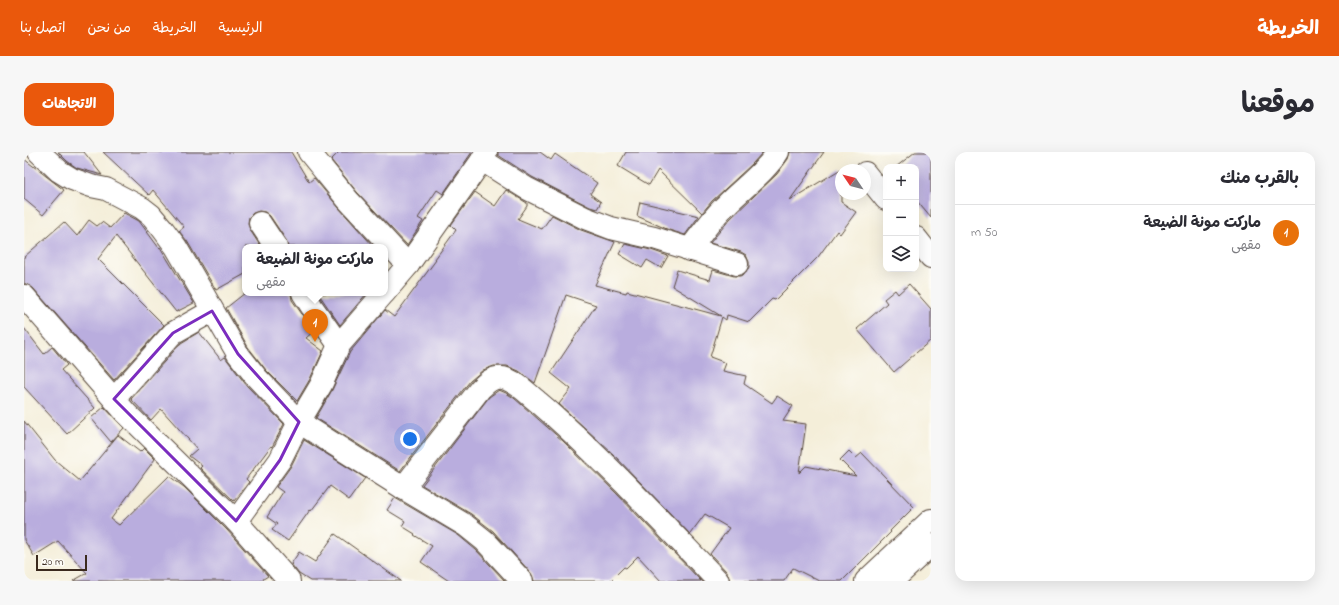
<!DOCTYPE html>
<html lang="ar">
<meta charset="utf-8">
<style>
body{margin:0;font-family:"Indie Flower","Playpen Sans Arabic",sans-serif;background:#f7f7f7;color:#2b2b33;direction:rtl}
.controls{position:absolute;right:12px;top:12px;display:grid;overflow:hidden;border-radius:8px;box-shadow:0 4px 16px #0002}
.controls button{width:36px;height:36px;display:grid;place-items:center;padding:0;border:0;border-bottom:1px solid #e1e1e2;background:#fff;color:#2b2b33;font:20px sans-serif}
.compass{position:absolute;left:811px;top:12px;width:36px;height:36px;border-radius:50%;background:#fff;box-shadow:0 4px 16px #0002;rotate:305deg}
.scale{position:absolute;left:12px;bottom:10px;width:51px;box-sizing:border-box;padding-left:4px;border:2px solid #3b2a1e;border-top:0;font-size:11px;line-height:14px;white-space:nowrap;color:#3b2a1e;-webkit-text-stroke:3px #fdfcf7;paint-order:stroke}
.you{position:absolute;left:386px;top:287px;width:14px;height:14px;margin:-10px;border:3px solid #fff;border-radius:50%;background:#1a73e8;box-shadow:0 0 0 6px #1a73e833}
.badge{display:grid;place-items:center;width:26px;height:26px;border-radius:50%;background:#ea580c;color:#fff;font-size:13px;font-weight:700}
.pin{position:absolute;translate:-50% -33px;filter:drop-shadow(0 1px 2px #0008)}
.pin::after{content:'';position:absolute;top:21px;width:14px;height:12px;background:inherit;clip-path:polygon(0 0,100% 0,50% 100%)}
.popup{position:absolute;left:218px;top:92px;width:146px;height:52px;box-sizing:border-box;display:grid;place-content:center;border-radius:8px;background:#fff;filter:drop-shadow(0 1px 3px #0005);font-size:13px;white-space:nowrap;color:#7c7c81}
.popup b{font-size:15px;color:#2b2b33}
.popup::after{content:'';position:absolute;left:50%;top:100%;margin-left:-8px;border:8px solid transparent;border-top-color:#fff}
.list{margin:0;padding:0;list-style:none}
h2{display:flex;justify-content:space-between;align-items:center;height:52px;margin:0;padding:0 16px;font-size:17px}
h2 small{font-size:13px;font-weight:400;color:#7c7c81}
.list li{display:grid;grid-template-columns:26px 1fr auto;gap:12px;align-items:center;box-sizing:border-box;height:56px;padding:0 16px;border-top:1px solid #e1e1e2}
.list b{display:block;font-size:15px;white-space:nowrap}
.list p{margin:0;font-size:13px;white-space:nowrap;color:#7c7c81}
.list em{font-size:13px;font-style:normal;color:#7c7c81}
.icon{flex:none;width:22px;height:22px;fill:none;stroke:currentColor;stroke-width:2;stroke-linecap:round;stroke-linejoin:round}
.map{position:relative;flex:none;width:907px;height:429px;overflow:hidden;direction:ltr;border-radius:12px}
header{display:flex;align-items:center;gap:24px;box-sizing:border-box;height:56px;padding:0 20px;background:#ea580c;color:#fff}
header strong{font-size:19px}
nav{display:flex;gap:22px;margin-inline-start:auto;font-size:14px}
.intro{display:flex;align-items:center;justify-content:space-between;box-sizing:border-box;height:96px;padding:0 24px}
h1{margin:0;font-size:28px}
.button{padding:10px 18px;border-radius:12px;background:#ea580c;color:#fff;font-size:14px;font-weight:700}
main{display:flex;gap:24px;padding:0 24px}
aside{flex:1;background:#fff;border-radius:12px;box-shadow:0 4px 16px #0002}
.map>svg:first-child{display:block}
.building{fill:#b9adde}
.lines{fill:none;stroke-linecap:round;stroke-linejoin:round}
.minor-casing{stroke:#57473a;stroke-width:24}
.minor{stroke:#fff;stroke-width:22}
.marked{fill:none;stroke:#7b2cbf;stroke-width:3;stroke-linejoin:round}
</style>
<header>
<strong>الخريطة</strong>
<nav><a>الرئيسية</a><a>الخريطة</a><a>من نحن</a><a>اتصل بنا</a></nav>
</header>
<div class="intro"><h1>موقعنا</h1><a class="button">الاتجاهات</a></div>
<main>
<aside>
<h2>بالقرب منك<small></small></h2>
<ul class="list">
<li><span class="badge" style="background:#e8710a">1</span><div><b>ماركت مونة الضيعة</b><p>مقهى</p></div><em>50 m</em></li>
</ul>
</aside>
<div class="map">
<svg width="907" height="429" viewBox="0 0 907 429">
<rect width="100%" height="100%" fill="#fdfcf7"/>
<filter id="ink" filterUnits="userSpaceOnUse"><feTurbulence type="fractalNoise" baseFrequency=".025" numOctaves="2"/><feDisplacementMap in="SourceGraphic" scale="8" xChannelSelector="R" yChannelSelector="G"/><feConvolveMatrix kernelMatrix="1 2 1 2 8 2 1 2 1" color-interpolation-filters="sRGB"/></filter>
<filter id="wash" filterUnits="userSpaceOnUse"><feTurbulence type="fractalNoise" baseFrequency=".012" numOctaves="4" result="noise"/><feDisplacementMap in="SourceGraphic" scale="16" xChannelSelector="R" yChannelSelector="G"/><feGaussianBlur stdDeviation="0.9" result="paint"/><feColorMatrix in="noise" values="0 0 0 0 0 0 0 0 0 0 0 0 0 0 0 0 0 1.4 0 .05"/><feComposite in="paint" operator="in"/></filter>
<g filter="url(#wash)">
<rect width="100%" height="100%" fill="#f4eed9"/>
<g id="blocks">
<g class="building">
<path d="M 34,0 L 60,0 L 78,23 L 53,16 L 43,9 Z"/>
<path d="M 79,0 L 267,0 L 285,30 L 290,26 L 315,56 L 350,95 L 264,95 L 262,88 L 246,64 L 241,60 L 235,59 L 229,61 L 225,65 L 224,71 L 226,78 L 237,95 L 221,95 L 221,122 L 192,138 L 163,89 L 155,79 L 160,75 L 129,38 L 125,43 Z"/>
<path d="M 315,0 L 448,0 L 419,42 L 413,38 L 394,66 L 399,69 L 383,93 L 333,40 L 307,8 Z"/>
<path d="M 474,0 L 516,0 L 527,8 L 531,2 L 573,31 L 566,42 L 577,50 L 573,57 L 566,55 L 508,25 L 474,3 Z"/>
<path d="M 602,0 L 739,0 L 728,12 L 688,49 L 678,61 L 634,18 L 625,33 L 594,14 Z"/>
<path d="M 766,0 L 800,0 L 766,48 L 817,17 L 817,50 L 832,60 L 816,82 L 813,79 L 794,105 L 751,148 L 748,147 L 725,170 L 703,163 L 702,168 L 698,165 L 686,205 L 702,211 L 699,219 L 722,224 L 720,232 L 748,251 L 753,244 L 769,254 L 759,269 L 782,272 L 775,321 L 782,314 L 832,324 L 816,308 L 825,299 L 832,306 L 838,301 L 890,355 L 866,379 L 867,380 L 818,429 L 795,429 L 769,416 L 760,429 L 706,429 L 703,420 L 686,402 L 705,376 L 681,362 L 666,382 L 589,302 L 535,252 L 547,237 L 527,221 L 572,153 L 542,143 L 511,231 L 495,219 L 483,214 L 470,214 L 459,218 L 446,229 L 376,319 L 292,266 L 308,238 L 326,200 L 361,158 L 370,165 L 412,108 L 411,107 L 432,78 L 427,73 L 451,40 L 471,54 L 482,38 L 503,51 L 503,54 L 494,67 L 518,77 L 528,63 L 557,78 L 591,90 L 571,133 L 602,141 L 603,139 L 697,164 L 648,134 L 653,118 L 686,128 L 689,118 L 710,124 L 716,124 L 722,121 L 725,115 L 725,110 L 722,103 L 717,100 L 686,91 L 706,67 L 753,22 L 764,7 Z"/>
<path d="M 891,0 L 907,0 L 907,66 L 892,48 L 892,15 L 872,15 Z"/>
<path d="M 0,7 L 40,38 L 19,63 L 0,47 Z"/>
<path d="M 616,50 L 675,64 L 661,83 L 645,78 L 613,64 Z"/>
<path d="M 100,61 L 115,69 L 135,96 L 136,95 L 170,151 L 152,160 L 92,84 L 74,107 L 140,173 L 90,228 L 9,136 L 0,131 L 0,105 L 40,70 L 53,84 L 65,68 L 73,74 L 78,70 L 86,76 Z"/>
<path d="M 601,92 L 627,98 L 644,104 L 637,116 L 623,108 L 618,116 L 595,102 Z"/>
<path d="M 885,132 L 907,157 L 907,188 L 870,220 L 833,177 L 863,151 L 860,147 L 871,138 L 874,142 Z"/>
<path d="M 221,141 L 267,141 L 268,148 L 290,179 L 282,186 L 299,199 L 286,227 L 273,249 L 242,218 L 224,195 L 202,156 Z"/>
<path d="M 294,141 L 343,141 L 316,173 Z"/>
<path d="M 0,176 L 20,202 L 28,195 L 43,213 L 37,218 L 71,256 L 43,282 L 0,235 Z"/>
<path d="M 175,180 L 197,208 L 201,205 L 223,234 L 260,272 L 248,295 L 247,294 L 222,327 L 225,330 L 210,349 L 176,316 L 178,314 L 165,304 L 173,297 L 137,257 L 127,268 L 107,247 L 157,191 Z"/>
<path d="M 475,238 L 482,241 L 490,246 L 539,289 L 592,341 L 677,429 L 637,429 L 614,404 L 602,416 L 600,415 L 586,429 L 510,429 L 507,421 L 469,379 L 447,362 L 398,333 L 465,245 Z"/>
<path d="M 80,255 L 100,276 L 87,290 L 67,266 Z"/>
<path d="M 0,269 L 31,308 L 56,329 L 94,283 L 116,300 L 120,296 L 131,307 L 87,367 L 95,373 L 145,324 L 160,335 L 203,378 L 244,424 L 236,429 L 49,429 L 63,421 L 34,389 L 10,404 L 0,388 Z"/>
<path d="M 280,288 L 341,326 L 325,348 L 306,334 L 287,359 L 286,358 L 264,389 L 248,378 L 253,372 L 243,365 L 259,340 L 252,335 L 267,314 Z"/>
<path d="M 371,346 L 434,383 L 452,398 L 481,429 L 425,429 L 397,410 L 408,394 L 390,383 L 391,382 L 378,374 L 381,369 L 363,358 Z"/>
<path d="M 311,382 L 377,429 L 286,429 L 275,422 L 267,412 L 275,400 L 291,410 Z"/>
</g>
</g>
</g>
<g filter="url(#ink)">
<use href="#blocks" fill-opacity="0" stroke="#57473a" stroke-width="1"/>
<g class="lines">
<defs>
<g id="minor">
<path d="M 15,0 L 35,19 L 48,27 L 67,34 L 82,37 L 118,56 L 127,63 L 138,76 L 152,95 L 214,202 L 233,226 L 275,270 L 379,336 L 441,373 L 461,389 L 498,429"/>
<path d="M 285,0 L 324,48 L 384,113"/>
<path d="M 458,8 L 502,36 L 561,66 L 587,76 L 630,86 L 713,112"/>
<path d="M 841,21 L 862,47"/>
<path d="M 236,71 L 252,95"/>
<path d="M 892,86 L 907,105"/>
<path d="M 665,98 C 677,83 688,66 702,53 C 719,36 742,19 754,0"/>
<path d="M 361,140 L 384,113 L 458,8 L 462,0"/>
<path d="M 279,141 L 288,155 L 315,193"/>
<path d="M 0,144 L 102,261 L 212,369 L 265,429"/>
<path d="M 90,247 L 149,181 L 188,159"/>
<path d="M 379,336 L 456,237 C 462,231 469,224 479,226 C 492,229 504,242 514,250 C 545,276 573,304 601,332 C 632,364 663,396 694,429"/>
<path d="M 212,369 L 256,308 L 275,270 L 297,233 L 315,193 L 360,141"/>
<path d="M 842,429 L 907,368"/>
<path d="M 868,429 L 907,393"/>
</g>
</defs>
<use href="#minor" class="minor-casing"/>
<use href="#minor" class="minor"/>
</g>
</g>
<path class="marked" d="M 188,159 L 214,202 L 275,270 L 256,308 L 212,369 L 90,247 L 149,181 Z"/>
</svg>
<div class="controls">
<button>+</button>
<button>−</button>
<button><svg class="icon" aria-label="layers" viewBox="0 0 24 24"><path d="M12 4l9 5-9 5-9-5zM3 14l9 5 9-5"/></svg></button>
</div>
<svg class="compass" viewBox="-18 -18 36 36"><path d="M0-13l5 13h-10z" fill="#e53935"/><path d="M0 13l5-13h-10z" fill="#7c7c81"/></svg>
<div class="scale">20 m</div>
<div class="you"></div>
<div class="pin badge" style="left:291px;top:190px;background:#e8710a">1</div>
<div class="popup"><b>ماركت مونة الضيعة</b>مقهى</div>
</div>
</main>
